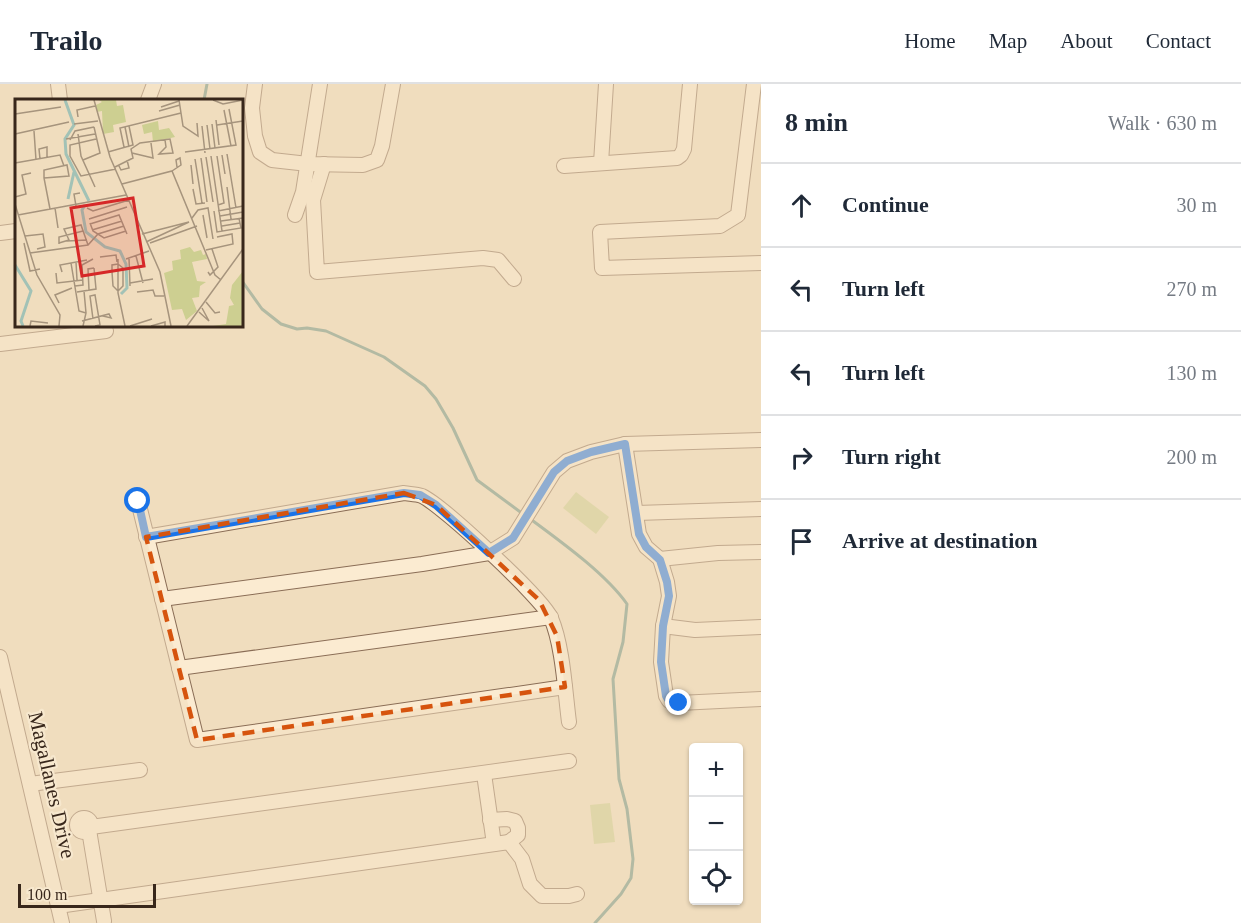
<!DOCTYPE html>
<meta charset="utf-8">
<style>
body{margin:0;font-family:Georgia,serif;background:#f6f6f7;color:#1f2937}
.controls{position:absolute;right:18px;bottom:18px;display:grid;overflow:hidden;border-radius:6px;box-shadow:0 2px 4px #0004}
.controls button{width:54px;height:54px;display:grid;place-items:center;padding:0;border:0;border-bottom:2px solid #e0e1e3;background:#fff;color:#1f2937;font:30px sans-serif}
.scale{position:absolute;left:18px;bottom:15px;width:138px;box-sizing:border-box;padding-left:6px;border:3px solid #38271b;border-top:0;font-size:16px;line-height:21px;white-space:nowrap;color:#38271b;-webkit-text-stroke:4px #f7e8ce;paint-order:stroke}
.stop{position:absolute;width:18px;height:18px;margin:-14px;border:4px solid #1a73e8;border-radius:50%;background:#fff}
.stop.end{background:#1a73e8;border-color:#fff;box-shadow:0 2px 6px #0008}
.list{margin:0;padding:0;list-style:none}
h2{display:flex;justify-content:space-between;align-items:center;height:78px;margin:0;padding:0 24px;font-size:26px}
h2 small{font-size:20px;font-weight:400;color:#747a83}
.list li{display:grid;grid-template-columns:39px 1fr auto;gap:18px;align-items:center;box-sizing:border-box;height:84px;padding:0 24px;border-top:2px solid #e0e1e3}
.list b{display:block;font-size:22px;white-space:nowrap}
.list em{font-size:20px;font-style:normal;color:#747a83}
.icon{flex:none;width:33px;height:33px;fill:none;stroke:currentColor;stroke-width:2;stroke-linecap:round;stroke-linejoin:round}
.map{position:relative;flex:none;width:761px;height:839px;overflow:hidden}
header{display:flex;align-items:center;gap:36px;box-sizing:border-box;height:84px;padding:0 30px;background:#fff;border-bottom:2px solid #e0e1e3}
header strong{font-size:28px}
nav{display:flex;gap:33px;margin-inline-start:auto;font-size:21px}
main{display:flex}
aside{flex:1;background:#fff}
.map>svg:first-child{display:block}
.green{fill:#cdcf91}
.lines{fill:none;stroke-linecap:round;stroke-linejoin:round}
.stream{stroke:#689083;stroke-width:3}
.minor-casing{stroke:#8a6d56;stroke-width:16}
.minor{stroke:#fbebd1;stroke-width:14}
.route{stroke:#1a73e8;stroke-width:8}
.marked{fill:none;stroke:#d6540e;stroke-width:4.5;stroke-dasharray:12 8;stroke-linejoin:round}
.labels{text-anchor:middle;stroke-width:4.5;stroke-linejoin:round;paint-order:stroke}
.street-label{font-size:21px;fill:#38271b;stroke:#f7e8ce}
.inset-river{fill:none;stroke:#a2c2b6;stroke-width:3}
.inset-road{fill:none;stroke:#a6947d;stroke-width:1.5}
.view{fill:#d62828;fill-opacity:0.15;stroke:#d62828;stroke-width:3}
.inset-edge{fill:none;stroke:#38271b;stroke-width:3}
</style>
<header>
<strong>Trailo</strong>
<nav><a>Home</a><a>Map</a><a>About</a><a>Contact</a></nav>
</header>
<main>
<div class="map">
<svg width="761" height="839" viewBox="0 0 761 839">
<rect width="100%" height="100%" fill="#f0ddbe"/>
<g class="green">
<path d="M 576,408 L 609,433 L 596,450 L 563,424 Z"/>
<path d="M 610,719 L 615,758 L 594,760 L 590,721 Z"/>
</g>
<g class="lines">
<g class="stream">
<path d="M 204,16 L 207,0"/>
<path d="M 242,197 L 262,225 L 281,240 L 297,245 L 307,244 L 326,247 L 384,273 L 425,302 L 436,315 L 453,344 L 477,396 L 523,430"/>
<path d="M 529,434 C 560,457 605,489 627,520 L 623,558 L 613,595 L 619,695 L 627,725 L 633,775 L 631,794 L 621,810 L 595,839"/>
</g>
<defs>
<g id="minor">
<path d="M 58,0 L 60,16"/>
<path d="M 255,0 L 252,24 L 255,52 L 260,68 L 272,76 L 308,80 L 363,81 L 377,76 L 382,62 L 393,0"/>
<path d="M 754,0 L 738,131 L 720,142 L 600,148 L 602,184 L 761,179"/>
<path d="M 148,16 L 154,0"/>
<path d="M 601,79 L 606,0"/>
<path d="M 324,80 L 313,116 L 317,188 L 483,174 L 498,176 L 514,195"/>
<path d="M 564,82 L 677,74 L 681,71 L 684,65 L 690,0"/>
<path d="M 295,131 L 303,108 L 320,0"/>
<path d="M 0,149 L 16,147"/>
<path d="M 0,260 L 106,247"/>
<path d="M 625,360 L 639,450 L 646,463 L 660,475 L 667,498 L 669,512 L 663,542 L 661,578 L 666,612 L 669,617 L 679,619 L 761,615"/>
<path d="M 138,417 L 197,656 L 565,603"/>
<path d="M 637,429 L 761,425"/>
<path d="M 146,453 L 404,409 C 409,410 416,410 422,412 C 443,422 542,514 551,534 C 563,562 565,608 569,638"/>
<path d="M 660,475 L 718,469 L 761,468"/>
<path d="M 162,515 L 422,480 L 489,469 L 513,454 L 554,388 L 567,377 L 591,368 L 625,360 L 761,356"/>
<path d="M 663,542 L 695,546 L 761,543"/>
<path d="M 0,573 L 62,839"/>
<path d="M 179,584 L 551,533"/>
<path d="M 484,690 L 494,760"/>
<path d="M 30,700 L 140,686"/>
<circle cx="84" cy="741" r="7"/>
<path d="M 490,736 L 507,735 L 515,737 L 518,744 L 518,751 L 509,758"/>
<path d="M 91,743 L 569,677"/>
<path d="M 89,746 L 104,837"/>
<path d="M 58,822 L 509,758 L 522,775 L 530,800 L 542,812 L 569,812 L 577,810"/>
</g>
</defs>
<use href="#minor" class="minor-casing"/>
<use href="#minor" class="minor"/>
</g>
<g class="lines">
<path class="route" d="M 138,417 L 146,453 L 404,409 L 420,411 L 436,421 L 489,469 L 513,454 L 554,388 L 567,377 L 591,368 L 625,360 L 639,450 L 646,463 L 660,476 L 667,498 L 669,512 L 663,542 L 661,578 L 666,612 L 669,617 L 679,619"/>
</g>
<path d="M0 0H761V839H0ZM 404,409 L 436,421 L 539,516 L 557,552 L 565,603 L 197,656 L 146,453 Z" fill="#f0ddbe" fill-opacity=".55" fill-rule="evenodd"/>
<path class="marked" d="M 404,409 L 436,421 L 539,516 L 557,552 L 565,603 L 197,656 L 146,453 Z"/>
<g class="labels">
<g class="street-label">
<text transform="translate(52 701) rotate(77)" y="7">Magallanes Drive</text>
</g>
</g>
<g transform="translate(15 15)">
<rect width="228" height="228" fill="#f0ddbe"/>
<path d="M 84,1 L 101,1 L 102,7 L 108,6 L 111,23 L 98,26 L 99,33 L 88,35 L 87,12 L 82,13 L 81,6 L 87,3 ZM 143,22 L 144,31 L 154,29 L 160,38 L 138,43 L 137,33 L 129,35 L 127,26 ZM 175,148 L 179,153 L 186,151 L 188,156 L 191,155 L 192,160 L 177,163 L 182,182 L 191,183 L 185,187 L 184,198 L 177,199 L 182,212 L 171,221 L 167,210 L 157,211 L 149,174 L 158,171 L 157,162 L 166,160 L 165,151 ZM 228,172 L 228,227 L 198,227 L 211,225 L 214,207 L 219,206 L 215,199 L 217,186 Z" fill="#cdcf91"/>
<path class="inset-river" d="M 50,1 L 59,26 L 50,40 L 51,55 L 74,102M 53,100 L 59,73M 70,106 L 67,111 L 71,133 L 90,148 L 105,152 L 111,165 L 112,189 L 106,195M 0,166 L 16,192 L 6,222 L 8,227"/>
<path class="inset-road" d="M 79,1 L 95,58 L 145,173 L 156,227M 164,1 L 168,27 L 183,37 L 182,24M 198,1 L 208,5 L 228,1M 146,8 L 164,2M 209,11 L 216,47M 144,12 L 165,6M 0,15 L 46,8M 63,18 L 62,11 L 80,7M 201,21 L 204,46M 59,25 L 83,22M 197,25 L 200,49M 192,26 L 195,50M 202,26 L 228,22M 187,27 L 190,54M 110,28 L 114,48M 19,32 L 21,61M 0,35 L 54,23M 63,35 L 66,57 L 80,88M 51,40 L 80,35M 81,40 L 55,46 L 55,57 L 66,77 L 101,70M 55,41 L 60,32 L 79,28M 109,48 L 105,29 L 166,14M 93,53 L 118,46 L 114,27M 170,53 L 221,46 L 214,10M 117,54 L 138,59 L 136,44M 212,55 L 221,109M 207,56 L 210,75M 196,57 L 207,132M 202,57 L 209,104 L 203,106M 191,58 L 198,103M 186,59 L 192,103M 25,60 L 24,50 L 32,48 L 32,59M 180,60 L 187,104M 68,61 L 85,54 L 79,28M 0,64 L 45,56 L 49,67M 176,66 L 178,85M 104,67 L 106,71 L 114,69 L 112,61M 100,68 L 118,59 L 116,50 L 125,44 L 155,40 L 158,54 L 144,55 L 151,48 L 150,41M 157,72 L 166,66 L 165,59 L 161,61 L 162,68M 29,79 L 54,77 L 52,66 L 29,71 L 29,79 L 35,110M 107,85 L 157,72 L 200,176 L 206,181M 212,88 L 216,120M 178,90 L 181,105 L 190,104M 0,98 L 11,95 L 7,76 L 16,74M 0,105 L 22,176 L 45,216 L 44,227M 61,107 L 59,95 L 65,94M 40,109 L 43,129M 72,109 L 78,112 L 114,101M 199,112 L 202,133 L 226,129 L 224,119M 203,112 L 228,107M 3,116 L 111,96M 188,116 L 192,139M 205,117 L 228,113M 177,119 L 183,111 L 193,109 L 198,140M 74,120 L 112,108M 206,122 L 228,119M 75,124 L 78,132 L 89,139 L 111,132M 75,125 L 104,116 L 112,135M 207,127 L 225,124M 77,131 L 107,122M 127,135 L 174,123 L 131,143M 10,137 L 28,135 L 30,148 L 22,150M 52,142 L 72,141M 9,144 L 15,172 L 25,170M 44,144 L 54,141 L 49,130 L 66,126 L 73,146M 135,144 L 182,127M 44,145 L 44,138 L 68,132M 191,151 L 218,145 L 217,135 L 202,138M 15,154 L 73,146 L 83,135 L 109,127M 121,157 L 128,184M 85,158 L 101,156 L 102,163M 114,159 L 115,187M 103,160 L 103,194 L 110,227M 111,160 L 134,152M 61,163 L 62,181M 56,164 L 64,212 L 71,214M 103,165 L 108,169 L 108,187 L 103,192 L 98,187 L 97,173 L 97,166 ZM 47,173 L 45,166 L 72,161M 193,173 L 195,176 L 203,168 L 197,150M 41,174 L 42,184 L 68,181M 115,184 L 138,180M 60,187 L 68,186 L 67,166 L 78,160M 74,191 L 73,170 L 79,169M 62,193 L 81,190 L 79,169M 122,193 L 138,191 L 140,197 L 149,197M 191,203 L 200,214 L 205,213M 44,204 L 40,196 L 57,189M 184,213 L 194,222 L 187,209M 78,220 L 75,197 L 80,196 L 85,226 L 80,227M 67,222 L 94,215 L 96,219 L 88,217M 15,227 L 16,222 L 33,224M 68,227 L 71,214 L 69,192M 115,227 L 137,220M 136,227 L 150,223 L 150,227M 172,227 L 228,150"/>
<path class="view" d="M 118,99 L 129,167 L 67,177 L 56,109 Z"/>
<rect width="228" height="228" class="inset-edge"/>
</g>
</svg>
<div class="controls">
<button>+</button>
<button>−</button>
<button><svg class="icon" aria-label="locate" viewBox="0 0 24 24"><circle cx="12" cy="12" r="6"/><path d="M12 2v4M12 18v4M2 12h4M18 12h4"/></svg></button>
</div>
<div class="scale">100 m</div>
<div class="stop" style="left:138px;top:417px"></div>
<div class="stop end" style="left:679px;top:619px"></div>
</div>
<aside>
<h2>8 min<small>Walk · 630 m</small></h2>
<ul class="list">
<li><svg class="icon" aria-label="ahead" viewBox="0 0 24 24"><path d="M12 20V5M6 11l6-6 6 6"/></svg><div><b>Continue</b></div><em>30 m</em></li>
<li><svg class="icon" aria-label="left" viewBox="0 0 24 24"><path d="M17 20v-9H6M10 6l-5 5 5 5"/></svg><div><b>Turn left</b></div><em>270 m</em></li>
<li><svg class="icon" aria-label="left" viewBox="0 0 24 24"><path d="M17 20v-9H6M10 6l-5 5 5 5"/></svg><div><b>Turn left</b></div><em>130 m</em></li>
<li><svg class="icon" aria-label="right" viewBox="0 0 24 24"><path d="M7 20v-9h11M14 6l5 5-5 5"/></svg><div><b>Turn right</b></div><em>200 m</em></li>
<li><svg class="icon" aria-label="arrive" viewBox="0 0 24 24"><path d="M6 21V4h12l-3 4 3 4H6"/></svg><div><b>Arrive at destination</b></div></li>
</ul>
</aside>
</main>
